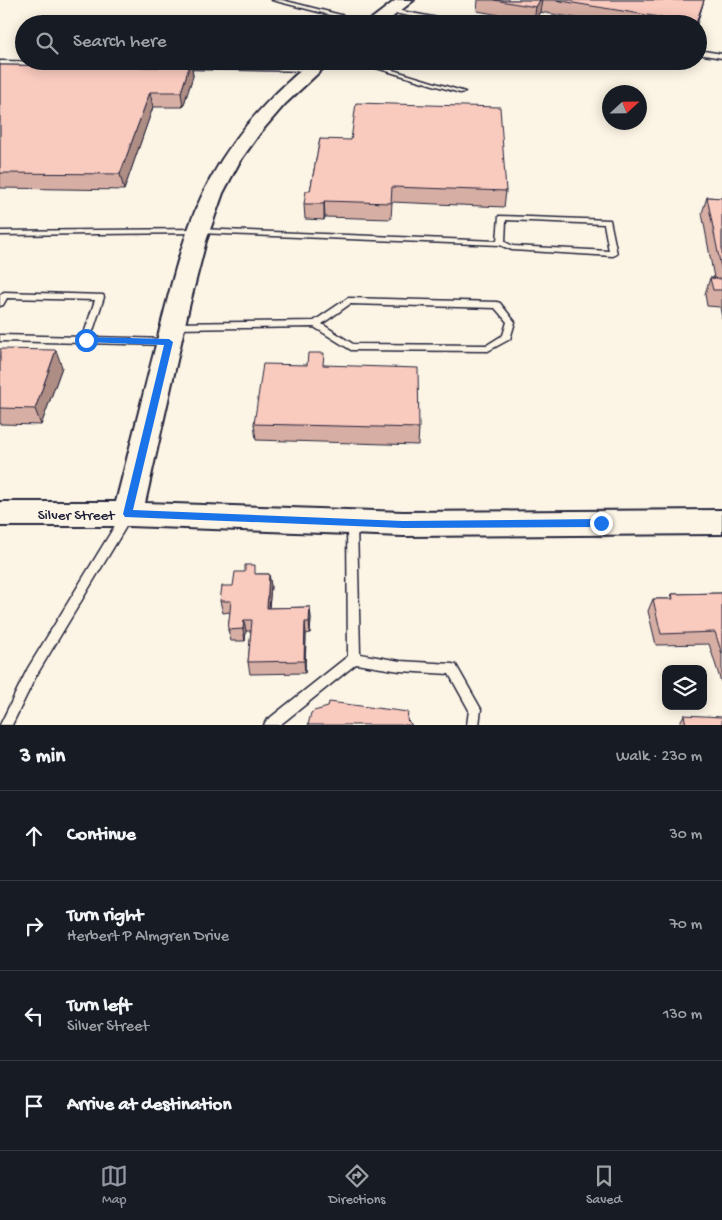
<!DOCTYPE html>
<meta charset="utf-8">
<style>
body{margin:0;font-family:"Gochi Hand",sans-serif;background:#242831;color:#f1f3f6}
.controls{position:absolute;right:15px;bottom:15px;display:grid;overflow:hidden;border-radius:10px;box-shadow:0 2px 12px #0003}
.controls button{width:45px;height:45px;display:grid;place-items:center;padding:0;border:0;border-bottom:1px solid #363941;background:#171b24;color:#f1f3f6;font:25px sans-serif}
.compass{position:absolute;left:602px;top:85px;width:45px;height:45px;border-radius:50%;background:#171b24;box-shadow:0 2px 12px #0003;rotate:68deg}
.stop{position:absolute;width:15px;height:15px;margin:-11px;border:4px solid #1a73e8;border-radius:50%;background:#fff}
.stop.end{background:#1a73e8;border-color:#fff;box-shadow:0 1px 5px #0008}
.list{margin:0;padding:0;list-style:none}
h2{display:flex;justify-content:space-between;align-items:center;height:65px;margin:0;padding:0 20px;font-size:21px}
h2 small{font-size:16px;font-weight:400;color:#9ea1a6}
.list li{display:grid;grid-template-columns:32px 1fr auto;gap:15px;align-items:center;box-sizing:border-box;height:90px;padding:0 20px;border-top:1px solid #363941}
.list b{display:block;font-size:19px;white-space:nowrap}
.list p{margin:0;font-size:16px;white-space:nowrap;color:#9ea1a6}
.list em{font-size:16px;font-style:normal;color:#9ea1a6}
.icon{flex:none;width:28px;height:28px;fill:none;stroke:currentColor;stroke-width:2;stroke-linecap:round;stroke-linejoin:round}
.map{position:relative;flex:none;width:722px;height:725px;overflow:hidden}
.search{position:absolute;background:#171b24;box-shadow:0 2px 12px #0003;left:15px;right:15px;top:15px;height:55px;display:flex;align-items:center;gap:12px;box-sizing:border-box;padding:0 18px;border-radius:28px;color:#9ea1a6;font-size:19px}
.sheet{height:425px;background:#171b24}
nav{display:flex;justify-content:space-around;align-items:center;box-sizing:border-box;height:70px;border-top:1px solid #363941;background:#171b24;font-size:14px;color:#9ea1a6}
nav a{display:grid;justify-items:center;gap:2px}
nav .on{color:#9495a2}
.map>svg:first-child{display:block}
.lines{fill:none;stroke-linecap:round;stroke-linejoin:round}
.lane-casing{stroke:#22223b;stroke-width:3}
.secondary-casing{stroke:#22223b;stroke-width:4}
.lane{fill:#fcf5e5;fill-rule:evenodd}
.secondary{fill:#fcf5e5;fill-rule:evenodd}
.wall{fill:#d6aea3;stroke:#22223b}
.shaded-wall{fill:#ae8d85;stroke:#22223b}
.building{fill:#f9cabe;stroke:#22223b}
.route{fill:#1a73e8}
.labels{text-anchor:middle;stroke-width:4;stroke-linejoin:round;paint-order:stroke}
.street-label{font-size:15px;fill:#22223b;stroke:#fcf5e5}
</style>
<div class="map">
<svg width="722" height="725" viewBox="0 0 722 725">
<rect width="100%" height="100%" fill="#fcf5e5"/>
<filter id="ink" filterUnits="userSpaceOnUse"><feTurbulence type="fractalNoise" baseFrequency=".02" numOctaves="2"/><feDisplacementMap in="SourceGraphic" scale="10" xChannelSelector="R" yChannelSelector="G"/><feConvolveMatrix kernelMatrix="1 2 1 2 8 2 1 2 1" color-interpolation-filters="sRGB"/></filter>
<g filter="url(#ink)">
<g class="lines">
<defs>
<g id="lane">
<path d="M 272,0 L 282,0 L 376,24 L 365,24 Z"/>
<path d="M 391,9 L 458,22 L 461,24 L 448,24 L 389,12 L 389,10 Z"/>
<path d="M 698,50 L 722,54 L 722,58 L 698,54 Z"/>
<path d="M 0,61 L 312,67 L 315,69 L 312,71 L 0,65 Z"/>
<path d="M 353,61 L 363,61 L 465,92 L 460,93 Z"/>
<path d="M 499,216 L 610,220 L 617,254 L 613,256 L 512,250 L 500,245 L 198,233 L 0,235 L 0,231 L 198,229 L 497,241 ZM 506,220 L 604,224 L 609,251 L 513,246 L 505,242 Z"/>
<path d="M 4,292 L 103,295 L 104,297 L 91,337 L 169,339 L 173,342 L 169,345 L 0,341 L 0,335 L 83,337 L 95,300 L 7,298 L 3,305 L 0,306 L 0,295 Z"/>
<path d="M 348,298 L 497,302 L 500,303 L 515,322 L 510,339 L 488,351 L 351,350 L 314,327 L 173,329 L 169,326 L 173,323 L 314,321 ZM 350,304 L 495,308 L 507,322 L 503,335 L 487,345 L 353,344 L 322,324 Z"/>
<path d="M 126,513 L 130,514 L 131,517 L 130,520 L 36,676 L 12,725 L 0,725 L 28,668 L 122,514 Z"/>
<path d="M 352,520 L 356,521 L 357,524 L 360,654 L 400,661 L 452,664 L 456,665 L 481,709 L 479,725 L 467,725 L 469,710 L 449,674 L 400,671 L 356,664 L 280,725 L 264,725 L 266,721 L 348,656 L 347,524 L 348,521 Z"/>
</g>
<g id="secondary">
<path d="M 396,0 L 414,0 L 384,24 L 365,24 Z"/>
<path d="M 312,61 L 331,61 L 285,104 L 260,133 L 240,161 L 223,193 L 206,241 L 189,307 L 145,503 L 403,512 L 722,510 L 722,534 L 403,536 L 128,526 L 0,526 L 0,502 L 116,502 C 131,444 145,386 160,329 C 173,278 185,225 211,178 C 236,132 272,94 312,61 Z"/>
</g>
</defs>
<use href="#lane" class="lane-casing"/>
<use href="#secondary" class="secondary-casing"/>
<use href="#lane" class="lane"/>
<use href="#secondary" class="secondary"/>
</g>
<g class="wall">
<path d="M 478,0 L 704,0 L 697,24 L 612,24 L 540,12 L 534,21 L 477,11 Z"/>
<path d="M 191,61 L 193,76 L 183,107 L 153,107 L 124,190 L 0,188 L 0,65 L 159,67 Z"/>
<path d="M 320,139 L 506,191 L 504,207 L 392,202 L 391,219 L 325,217 L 324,220 L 305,219 L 304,204 L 310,191 Z"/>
<path d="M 707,197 L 722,198 L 722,318 L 720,307 L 707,306 L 705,294 L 710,278 L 714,278 L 702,213 Z"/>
<path d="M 0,349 L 62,367 L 41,425 L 0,424 Z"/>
<path d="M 325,365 L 419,428 L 418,445 L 256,440 L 254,424 Z"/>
<path d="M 257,574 L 269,574 L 271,586 L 269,608 L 310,607 L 311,619 L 310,633 L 306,634 L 305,673 L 250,674 L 248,662 L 251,631 L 246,631 L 245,641 L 231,641 L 228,630 L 230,612 L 223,613 L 220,601 Z"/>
<path d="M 722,593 L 722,685 L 709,644 L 656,645 L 648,611 L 653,599 L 670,599 L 672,594 Z"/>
<path d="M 684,715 L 722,725 L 681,725 L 680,722 Z"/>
</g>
<g class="shaded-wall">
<path d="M 540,0 L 542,0 L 540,12 L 534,21 L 536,7 Z"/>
<path d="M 704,0 L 702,7 L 697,24 L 696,24 Z"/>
<path d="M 191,61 L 193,76 L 183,107 L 181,92 Z"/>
<path d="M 150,92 L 153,107 L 124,190 L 120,174 Z"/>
<path d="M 324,201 L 325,217 L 324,220 Z"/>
<path d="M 56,350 L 62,367 L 41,425 L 35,409 Z"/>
<path d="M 269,574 L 271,586 L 268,620 L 267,608 Z"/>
<path d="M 310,607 L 311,619 L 310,633 L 309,622 Z"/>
<path d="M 244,620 L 246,631 L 245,641 L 243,629 Z"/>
<path d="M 305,622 L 306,634 L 305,673 L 304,661 Z"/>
</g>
<g class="building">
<path d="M 494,0 L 540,0 L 536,7 Z"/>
<path d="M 555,0 L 704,0 L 696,23 Z"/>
<path d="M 161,61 L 191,61 L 181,92 L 150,92 L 120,174 L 0,173 L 0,65 L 159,67 Z"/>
<path d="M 356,103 L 500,107 L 506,191 L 392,187 L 391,203 L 324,201 L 324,204 L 304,204 L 306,191 L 310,191 L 320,139 L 351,140 Z"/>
<path d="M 707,197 L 722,198 L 722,273 Z"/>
<path d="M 710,278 L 722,279 L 722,290 L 713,290 Z"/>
<path d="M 0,349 L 56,350 L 35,409 L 0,408 Z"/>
<path d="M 308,353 L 324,353 L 323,365 L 418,368 L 419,428 L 254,424 L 263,364 L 307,365 Z"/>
<path d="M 245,565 L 255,565 L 255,574 L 269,574 L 267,608 L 310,607 L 309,622 L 305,622 L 304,661 L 248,662 L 252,620 L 244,620 L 243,629 L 228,630 L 231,601 L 220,601 L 222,586 L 233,586 L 235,572 L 245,572 Z"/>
<path d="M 722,593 L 722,654 L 715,632 L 661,634 L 653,599 L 673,599 L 672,594 Z"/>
<path d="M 329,702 L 408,712 L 407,720 L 412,725 L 308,725 L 311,713 L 314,711 L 328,707 Z"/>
<path d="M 684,715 L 722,717 L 722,725 L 686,725 Z"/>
</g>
</g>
<path class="route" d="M 86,337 L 169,339 L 173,342 L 133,510 L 403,521 L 601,519 L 606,523 L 601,527 L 403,528 L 125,517 L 123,514 L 164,345 L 84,342 L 82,340 Z"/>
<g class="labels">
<g class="street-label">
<text x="76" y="519">Silver Street</text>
</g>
</g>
</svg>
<div class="controls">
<button><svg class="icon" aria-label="layers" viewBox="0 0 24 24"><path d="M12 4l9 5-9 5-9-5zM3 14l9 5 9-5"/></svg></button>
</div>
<svg class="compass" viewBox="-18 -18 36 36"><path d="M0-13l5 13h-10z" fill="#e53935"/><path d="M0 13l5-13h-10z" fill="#9ea1a6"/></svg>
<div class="stop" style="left:86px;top:340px"></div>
<div class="stop end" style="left:601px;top:523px"></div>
<div class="search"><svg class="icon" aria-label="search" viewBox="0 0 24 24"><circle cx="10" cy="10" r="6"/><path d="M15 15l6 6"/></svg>Search here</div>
</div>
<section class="sheet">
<h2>3 min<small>Walk · 230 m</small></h2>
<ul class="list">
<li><svg class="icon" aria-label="ahead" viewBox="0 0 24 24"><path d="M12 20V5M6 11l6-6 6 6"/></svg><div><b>Continue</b></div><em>30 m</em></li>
<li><svg class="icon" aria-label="right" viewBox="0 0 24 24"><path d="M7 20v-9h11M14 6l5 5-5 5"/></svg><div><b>Turn right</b><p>Herbert P Almgren Drive</p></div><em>70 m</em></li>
<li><svg class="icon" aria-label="left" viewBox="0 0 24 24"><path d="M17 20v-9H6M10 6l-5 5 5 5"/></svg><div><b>Turn left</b><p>Silver Street</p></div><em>130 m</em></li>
<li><svg class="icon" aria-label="arrive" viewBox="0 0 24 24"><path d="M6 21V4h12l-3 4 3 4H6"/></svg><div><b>Arrive at destination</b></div></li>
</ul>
</section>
<nav>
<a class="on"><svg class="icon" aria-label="map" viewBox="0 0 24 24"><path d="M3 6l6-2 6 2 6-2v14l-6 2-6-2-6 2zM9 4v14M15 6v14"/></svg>Map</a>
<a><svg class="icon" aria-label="directions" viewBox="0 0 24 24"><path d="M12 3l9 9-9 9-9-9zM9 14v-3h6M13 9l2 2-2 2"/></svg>Directions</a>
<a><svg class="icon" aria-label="saved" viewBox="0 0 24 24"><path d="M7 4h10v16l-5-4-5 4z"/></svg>Saved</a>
</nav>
